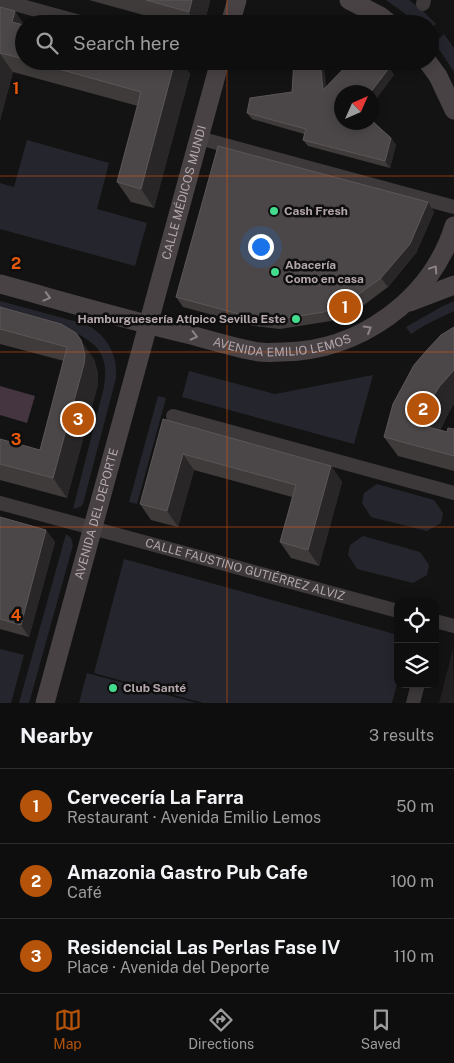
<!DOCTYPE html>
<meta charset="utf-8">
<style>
body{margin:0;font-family:"Public Sans",sans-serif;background:#1d1c1c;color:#f1f3f6}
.controls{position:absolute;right:15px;bottom:15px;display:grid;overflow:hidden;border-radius:10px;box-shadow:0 2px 12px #0003}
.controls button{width:45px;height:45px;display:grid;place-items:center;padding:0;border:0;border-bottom:1px solid #2f2e2e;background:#0f0e0e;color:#f1f3f6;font:25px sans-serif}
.compass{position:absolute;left:334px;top:85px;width:45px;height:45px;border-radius:50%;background:#0f0e0e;box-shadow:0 2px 12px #0003;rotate:45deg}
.you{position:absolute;left:260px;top:246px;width:18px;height:18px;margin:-12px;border:4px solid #fff;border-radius:50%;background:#1a73e8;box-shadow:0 0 0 8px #1a73e833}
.badge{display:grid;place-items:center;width:32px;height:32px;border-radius:50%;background:#b45309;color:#fff;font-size:16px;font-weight:700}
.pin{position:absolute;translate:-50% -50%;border:2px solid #fff;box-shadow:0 1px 5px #0006}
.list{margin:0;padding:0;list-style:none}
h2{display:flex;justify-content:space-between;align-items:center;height:65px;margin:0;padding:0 20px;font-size:21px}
h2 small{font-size:16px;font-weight:400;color:#9b9c9e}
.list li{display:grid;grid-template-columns:32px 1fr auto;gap:15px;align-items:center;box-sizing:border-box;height:75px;padding:0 20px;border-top:1px solid #2f2e2e}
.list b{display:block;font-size:19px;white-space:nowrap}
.list p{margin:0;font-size:16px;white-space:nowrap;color:#9b9c9e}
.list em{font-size:16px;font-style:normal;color:#9b9c9e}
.icon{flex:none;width:28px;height:28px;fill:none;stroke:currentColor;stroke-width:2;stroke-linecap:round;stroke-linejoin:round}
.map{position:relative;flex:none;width:454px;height:703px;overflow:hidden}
.search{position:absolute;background:#0f0e0e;box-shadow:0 2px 12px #0003;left:15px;right:15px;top:15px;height:55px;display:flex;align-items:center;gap:12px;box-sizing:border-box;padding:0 18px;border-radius:28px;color:#9b9c9e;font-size:19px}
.sheet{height:290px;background:#0f0e0e}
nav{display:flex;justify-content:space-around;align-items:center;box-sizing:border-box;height:70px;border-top:1px solid #2f2e2e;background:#0f0e0e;font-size:14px;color:#9b9c9e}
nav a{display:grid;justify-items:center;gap:2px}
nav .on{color:#b45309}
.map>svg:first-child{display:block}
.built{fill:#211f1f}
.green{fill:#25262d}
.water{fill:#443540}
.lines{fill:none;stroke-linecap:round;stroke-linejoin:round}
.street{stroke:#3d393b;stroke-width:14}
.secondary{stroke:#484245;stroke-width:19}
.wall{fill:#3f3b3b}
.shaded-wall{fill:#282626}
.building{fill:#4b4748;stroke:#5c5657}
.oneway{stroke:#8e8388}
.grid{fill:none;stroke:#e8590c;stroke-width:1;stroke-opacity:0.55}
.poi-dot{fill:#43db8d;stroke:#0f0e0e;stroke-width:2}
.labels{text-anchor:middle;stroke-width:5;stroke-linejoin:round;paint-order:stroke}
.street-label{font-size:12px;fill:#b3a6ac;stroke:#0f0e0e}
.poi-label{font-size:12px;font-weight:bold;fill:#b3a6ac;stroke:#0f0e0e;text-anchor:start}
.grid-label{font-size:16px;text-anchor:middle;font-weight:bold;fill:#e8590c;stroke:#0f0e0e;stroke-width:5;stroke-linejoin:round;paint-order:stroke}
</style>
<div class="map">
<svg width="454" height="703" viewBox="0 0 454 703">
<rect width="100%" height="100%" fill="#141313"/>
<path class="built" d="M 453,649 L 454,703 L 439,703 Z"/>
<g class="green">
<path d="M 386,0 L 409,0 L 422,10 L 436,24 L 430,29 L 430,24 L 416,24 L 404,13 Z"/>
<path d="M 444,34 L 454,48 L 454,72 L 435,43 Z"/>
<path d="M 27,140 L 109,163 L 97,209 L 147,223 L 135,266 L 0,229 L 0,183 L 14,187 Z"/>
<path d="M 0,301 L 85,324 C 106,334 118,354 116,378 L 83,504 L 80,507 L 73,509 L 104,387 C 108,361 103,348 80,335 L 0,314 Z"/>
<path d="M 454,301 L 454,311 L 425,325 L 411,334 L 406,327 L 441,307 Z"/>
<path d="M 189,371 L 275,394 L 373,375 L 354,444 L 182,397 Z"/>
<path d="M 158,396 L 166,398 L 137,504 L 129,502 Z"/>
<path d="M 377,484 L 434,500 L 443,513 L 441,523 L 427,531 L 371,517 L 362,503 L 364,493 Z"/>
<path d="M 66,534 L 71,538 L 73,545 L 29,703 L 19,703 Z"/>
<path d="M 363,536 L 420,552 L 429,565 L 427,575 L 413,583 L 357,569 L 348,555 L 350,545 Z"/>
<path d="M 124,559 L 398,635 L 398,680 L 392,703 L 203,703 L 94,673 Z"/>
<path d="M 0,649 L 24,655 L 11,703 L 0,703 Z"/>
<path d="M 87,673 L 197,703 L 79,703 Z"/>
</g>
<path class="water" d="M 0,386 L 35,396 L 27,423 L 0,415 Z"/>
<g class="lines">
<g class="street">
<path d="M 0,0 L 87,24"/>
<path d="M 423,4 L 424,0"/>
<path d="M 199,138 L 454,207"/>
<path d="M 173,416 L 454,493"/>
<path id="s1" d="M 0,503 L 398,611"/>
<path d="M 435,621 L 454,626"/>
<path d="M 413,703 L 418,684"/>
</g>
<g class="secondary">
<path d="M 349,0 L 380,16 L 390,24"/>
<path d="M 230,24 L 237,0"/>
<path d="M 427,61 L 438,76 L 454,110"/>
<path id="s2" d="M 0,284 C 62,301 124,319 187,334 C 211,340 236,349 260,352 C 267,353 275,352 283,352 C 359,351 431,300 454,226"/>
<path d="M 410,302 L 454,285"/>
<path id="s3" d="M 45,703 L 220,61"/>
</g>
</g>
<g class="wall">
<path d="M 89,0 L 210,0 L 210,1 L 204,24 L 176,24 Z"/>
<path d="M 0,7 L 24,24 L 24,61 L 181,61 L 190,74 L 154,208 L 131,202 L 117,182 L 138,106 L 13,72 L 0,120 Z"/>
<path d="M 389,68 L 394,75 L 342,92 L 391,138 L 396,145 L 390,168 L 308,146 L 303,140 L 304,134 L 252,119 L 247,113 L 327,86 Z"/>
<path d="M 428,202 L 434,212 L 416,253 L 388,287 L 356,311 L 331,321 L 280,329 L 253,326 L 183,307 L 176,297 Z"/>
<path d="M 0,307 L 94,359 L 98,374 L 98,384 L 67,498 L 0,480 L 0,439 L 40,450 L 64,361 L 0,344 Z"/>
<path d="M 454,327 L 454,404 L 452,406 L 440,430 L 447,432 L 454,429 L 454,471 L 398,456 L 384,437 Z"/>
<path d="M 163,419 L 331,466 L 342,482 L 319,566 L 291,558 L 280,542 L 292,497 L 194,470 L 178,527 L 151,520 L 140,504 Z"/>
<path d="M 0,517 L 46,530 L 55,542 L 29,637 L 0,629 Z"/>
</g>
<g class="shaded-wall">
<path d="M 192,0 L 210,0 L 210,1 L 204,24 L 197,24 L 189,12 Z"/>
<path d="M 15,11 L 24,24 L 24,38 L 12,22 Z"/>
<path d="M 0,54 L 13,72 L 0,120 Z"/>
<path d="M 175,61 L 181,61 L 190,74 L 154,208 L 141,189 Z"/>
<path d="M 320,61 L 323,61 L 328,97 L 323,90 Z"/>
<path d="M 389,68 L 394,75 L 372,105 L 372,92 Z"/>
<path d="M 391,138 L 396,145 L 390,168 L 385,161 Z"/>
<path d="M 428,202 L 434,212 L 416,253 L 388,287 L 381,278 Z"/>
<path d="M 81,340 L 94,359 L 98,374 L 98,384 L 67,498 L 53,478 Z"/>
<path d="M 454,370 L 454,404 L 441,427 L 434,445 L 421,425 L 427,407 L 439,387 Z"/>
<path d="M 183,454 L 194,470 L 178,527 L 167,511 Z"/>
<path d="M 331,466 L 342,482 L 319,566 L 308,550 Z"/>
<path d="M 46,530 L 55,542 L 29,637 L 21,625 Z"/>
</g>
<g class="building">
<path d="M 146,0 L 192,0 L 189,12 Z"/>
<path d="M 0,7 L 15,11 L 12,22 L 24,25 L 24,59 L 0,53 Z"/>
<path d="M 30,61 L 175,61 L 141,189 L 117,182 L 141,92 Z"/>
<path d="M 294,61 L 320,61 L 323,90 L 351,61 L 382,61 L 389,68 L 371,92 L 342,92 L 342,122 L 372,122 L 372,121 L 391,138 L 385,161 L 303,140 L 306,129 L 247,113 L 250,98 L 292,92 Z"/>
<path d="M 218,146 L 428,202 L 410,244 L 381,278 L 349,301 L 324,312 L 274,320 L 246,316 L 176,297 Z"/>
<path d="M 0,307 L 61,324 L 76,333 L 81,340 L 85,355 L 84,364 L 53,478 L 0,464 L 0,439 L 40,450 L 67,347 L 0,329 Z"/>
<path d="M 454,327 L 454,370 L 439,387 L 427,407 L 421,425 L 447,432 L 448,428 L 454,429 L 454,456 L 384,437 L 393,404 L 414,365 L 427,350 L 441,335 Z"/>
<path d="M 163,419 L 331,466 L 308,550 L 280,542 L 296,485 L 183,454 L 167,511 L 140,504 Z"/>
<path d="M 0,517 L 46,530 L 21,625 L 0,619 Z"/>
</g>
<defs><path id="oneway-chevron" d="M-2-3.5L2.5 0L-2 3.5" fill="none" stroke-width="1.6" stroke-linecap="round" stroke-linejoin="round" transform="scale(1.25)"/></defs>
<g class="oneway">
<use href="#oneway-chevron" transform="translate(434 269) rotate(-56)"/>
<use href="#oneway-chevron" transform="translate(47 297) rotate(15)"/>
<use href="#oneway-chevron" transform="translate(368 329) rotate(-30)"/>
<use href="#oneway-chevron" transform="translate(194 336) rotate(14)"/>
</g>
<path class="grid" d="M 227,0 L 227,24M 227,61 L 227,703M 0,176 L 454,176M 0,352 L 454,352M 0,527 L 454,527"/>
<g class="poi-dot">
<circle cx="274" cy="211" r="5"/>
<circle cx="275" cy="272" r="5"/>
<circle cx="296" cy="319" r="5"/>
<circle cx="113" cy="688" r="5"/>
</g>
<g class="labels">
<g class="street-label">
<text dy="4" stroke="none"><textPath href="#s3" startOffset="529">CALLE MÉDICOS MUNDI</textPath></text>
<text dy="4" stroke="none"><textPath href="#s2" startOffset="291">AVENIDA EMILIO LEMOS</textPath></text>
<text dy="4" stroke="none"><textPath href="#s3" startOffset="196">AVENIDA DEL DEPORTE</textPath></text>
<text dy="4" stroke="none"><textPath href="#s1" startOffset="254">CALLE FAUSTINO GUTIÉRREZ ALVIZ</textPath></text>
</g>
<g class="poi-label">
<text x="284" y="215">Cash Fresh</text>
<text x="285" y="269">Abacería<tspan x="285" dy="14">Como en casa</tspan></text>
<text x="286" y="323" text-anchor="end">Hamburguesería Atípico Sevilla Este</text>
<text x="123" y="692">Club Santé</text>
</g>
</g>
<g class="grid-label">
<text x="16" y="94">1</text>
<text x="16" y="269">2</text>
<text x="16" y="445">3</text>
<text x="16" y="621">4</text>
</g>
</svg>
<div class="controls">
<button><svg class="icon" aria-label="locate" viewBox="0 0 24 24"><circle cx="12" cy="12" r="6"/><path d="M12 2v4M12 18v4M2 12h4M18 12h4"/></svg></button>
<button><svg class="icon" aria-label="layers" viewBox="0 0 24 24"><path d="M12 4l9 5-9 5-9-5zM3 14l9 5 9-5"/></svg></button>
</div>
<svg class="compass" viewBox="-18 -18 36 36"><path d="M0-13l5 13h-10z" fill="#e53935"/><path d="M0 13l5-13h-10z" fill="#9b9c9e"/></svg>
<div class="you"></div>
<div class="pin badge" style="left:345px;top:307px">1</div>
<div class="pin badge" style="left:423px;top:409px">2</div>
<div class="pin badge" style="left:78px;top:419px">3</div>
<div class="search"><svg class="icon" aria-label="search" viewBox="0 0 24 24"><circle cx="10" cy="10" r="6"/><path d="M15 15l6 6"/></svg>Search here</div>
</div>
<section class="sheet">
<h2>Nearby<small>3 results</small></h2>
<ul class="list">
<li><span class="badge">1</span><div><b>Cervecería La Farra</b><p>Restaurant · Avenida Emilio Lemos</p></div><em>50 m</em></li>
<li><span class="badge">2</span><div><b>Amazonia Gastro Pub Cafe</b><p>Café</p></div><em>100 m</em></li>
<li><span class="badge">3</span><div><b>Residencial Las Perlas Fase IV</b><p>Place · Avenida del Deporte</p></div><em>110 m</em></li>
</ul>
</section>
<nav>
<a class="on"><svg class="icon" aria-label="map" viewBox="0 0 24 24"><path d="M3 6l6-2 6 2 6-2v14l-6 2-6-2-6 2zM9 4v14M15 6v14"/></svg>Map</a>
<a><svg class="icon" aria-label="directions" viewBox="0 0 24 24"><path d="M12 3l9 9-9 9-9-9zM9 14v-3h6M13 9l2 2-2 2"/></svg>Directions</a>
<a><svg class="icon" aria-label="saved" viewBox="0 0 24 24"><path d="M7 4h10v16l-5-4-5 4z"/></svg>Saved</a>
</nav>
